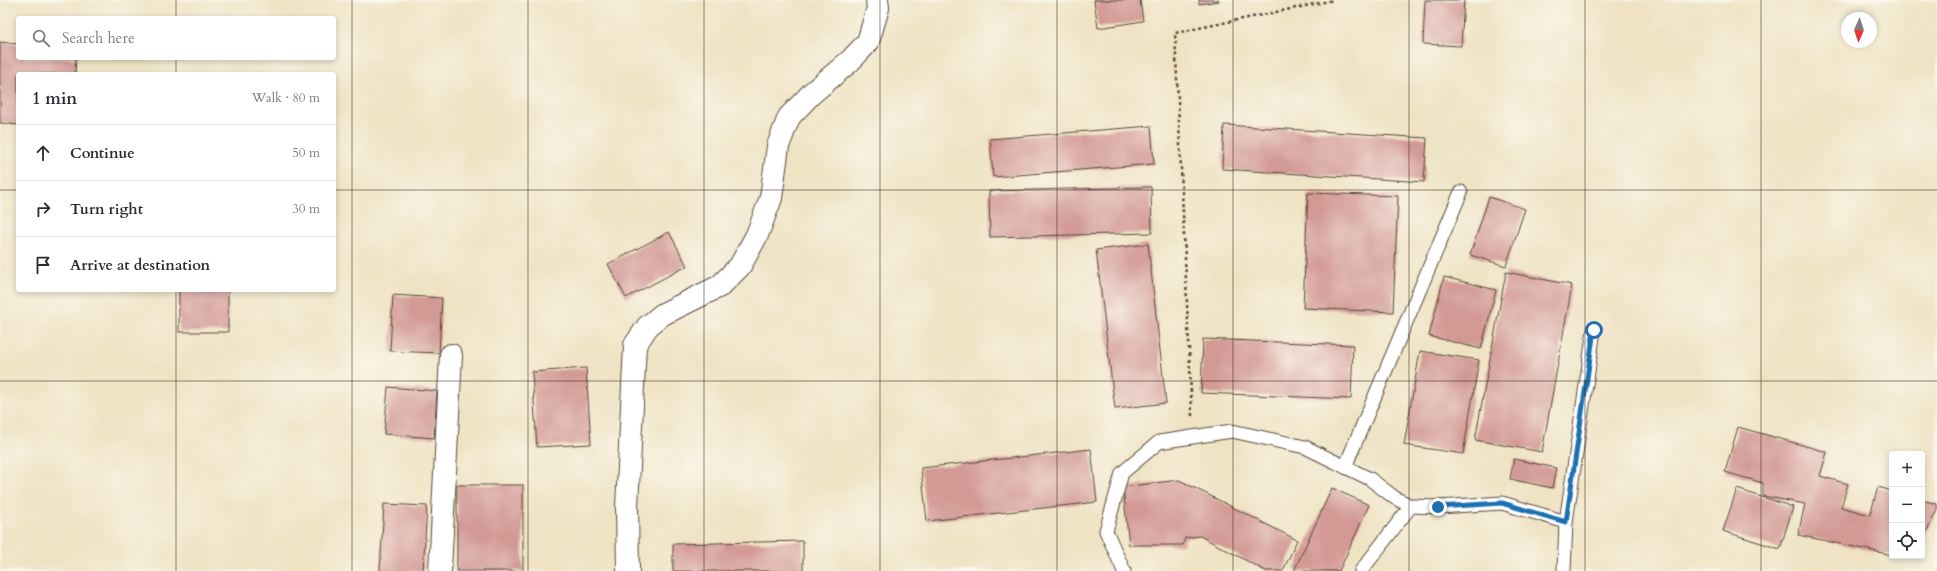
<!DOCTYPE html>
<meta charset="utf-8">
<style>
body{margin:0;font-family:Cardo,serif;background:#f2f2f3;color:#2b2b33}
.controls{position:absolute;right:12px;bottom:12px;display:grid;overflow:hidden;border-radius:4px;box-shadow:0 2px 6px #0003}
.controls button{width:36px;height:36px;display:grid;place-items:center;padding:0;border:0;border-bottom:1px solid #e1e1e2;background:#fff;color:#2b2b33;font:20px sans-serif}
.compass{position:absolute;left:1841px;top:12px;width:36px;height:36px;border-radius:50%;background:#fff;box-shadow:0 2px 6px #0003;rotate:183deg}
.stop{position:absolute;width:12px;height:12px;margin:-9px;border:3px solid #1f6fb2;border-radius:50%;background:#fff}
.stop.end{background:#1f6fb2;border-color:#fff;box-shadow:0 1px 4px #0008}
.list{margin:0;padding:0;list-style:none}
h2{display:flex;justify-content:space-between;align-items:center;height:52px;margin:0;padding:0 16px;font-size:17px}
h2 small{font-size:13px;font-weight:400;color:#7c7c81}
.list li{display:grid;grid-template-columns:26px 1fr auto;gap:12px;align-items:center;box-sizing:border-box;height:56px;padding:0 16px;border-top:1px solid #e1e1e2}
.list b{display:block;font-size:15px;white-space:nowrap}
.list em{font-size:13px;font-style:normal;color:#7c7c81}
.icon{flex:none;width:22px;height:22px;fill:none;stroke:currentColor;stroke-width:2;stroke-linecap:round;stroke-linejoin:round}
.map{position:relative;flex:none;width:1937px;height:571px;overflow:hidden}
.search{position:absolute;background:#fff;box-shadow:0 2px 6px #0003;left:16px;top:16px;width:320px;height:44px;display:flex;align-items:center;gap:10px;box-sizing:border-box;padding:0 14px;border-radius:4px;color:#7c7c81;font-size:15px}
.panel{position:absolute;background:#fff;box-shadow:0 2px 6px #0003;left:16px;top:72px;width:320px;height:220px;border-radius:4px}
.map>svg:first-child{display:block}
.building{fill:#d39a95}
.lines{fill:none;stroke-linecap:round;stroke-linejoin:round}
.service-casing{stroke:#564637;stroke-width:15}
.minor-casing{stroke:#564637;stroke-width:24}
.path{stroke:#564637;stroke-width:2.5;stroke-dasharray:3 3;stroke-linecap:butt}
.service{stroke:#fff;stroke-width:13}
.minor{stroke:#fff;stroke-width:22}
.route{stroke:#1f6fb2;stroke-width:5}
.grid{fill:none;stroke:#3b2a1e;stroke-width:1;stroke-opacity:0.55}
</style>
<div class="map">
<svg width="1937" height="571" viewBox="0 0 1937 571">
<rect width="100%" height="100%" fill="#fbf7ec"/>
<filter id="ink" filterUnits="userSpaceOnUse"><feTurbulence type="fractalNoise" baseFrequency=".025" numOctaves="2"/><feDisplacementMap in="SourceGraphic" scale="8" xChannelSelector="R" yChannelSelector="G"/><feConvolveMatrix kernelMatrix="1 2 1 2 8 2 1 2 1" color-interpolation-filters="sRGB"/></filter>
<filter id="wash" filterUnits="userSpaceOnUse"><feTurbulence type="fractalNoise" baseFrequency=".012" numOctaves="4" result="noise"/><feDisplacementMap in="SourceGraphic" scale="16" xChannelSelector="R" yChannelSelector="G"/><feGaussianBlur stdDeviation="0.9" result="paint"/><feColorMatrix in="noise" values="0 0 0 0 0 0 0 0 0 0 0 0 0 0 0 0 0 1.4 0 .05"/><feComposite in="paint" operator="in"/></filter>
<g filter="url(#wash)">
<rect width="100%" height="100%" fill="#efe3c4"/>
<g id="blocks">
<g class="building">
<path d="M 1094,0 L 1140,0 L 1143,21 L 1098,28 Z"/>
<path d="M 1199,0 L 1219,0 L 1219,1 L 1199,4 Z"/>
<path d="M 1425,0 L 1464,0 L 1461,46 L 1423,44 Z"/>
<path d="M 0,42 L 18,44 L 18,58 L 76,58 L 75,74 L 18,74 L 18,125 L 0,123 Z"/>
<path d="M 1224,125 L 1427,138 L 1424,182 L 1222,169 Z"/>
<path d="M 1151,126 L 1154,164 L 993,177 L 990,139 Z"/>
<path d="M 1151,187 L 1152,233 L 990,237 L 989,191 Z"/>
<path d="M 1308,193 L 1398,196 L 1393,312 L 1303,308 Z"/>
<path d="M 1489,197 L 1525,209 L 1506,266 L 1470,255 Z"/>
<path d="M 669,232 L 687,266 L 626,298 L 608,264 Z"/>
<path d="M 1148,244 L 1166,403 L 1115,409 L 1096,250 Z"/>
<path d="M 1506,272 L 1572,285 L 1542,452 L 1475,440 Z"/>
<path d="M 1444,277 L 1496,290 L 1481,349 L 1429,336 Z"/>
<rect x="179" y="290" width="49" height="42"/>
<path d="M 393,295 L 442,298 L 439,353 L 390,351 Z"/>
<path d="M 1203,339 L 1353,345 L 1351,399 L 1201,393 Z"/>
<path d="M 1420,351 L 1479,360 L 1463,454 L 1404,445 Z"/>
<path d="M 586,368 L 591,444 L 537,447 L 532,372 Z"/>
<path d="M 388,387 L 437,391 L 434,438 L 384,434 Z"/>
<path d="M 1738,427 L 1827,452 L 1820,476 L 1848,484 L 1841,507 L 1870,515 L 1878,487 L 1892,491 L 1892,555 L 1798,535 L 1805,504 L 1763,496 L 1763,483 L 1725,472 Z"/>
<path d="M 1091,449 L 1097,502 L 927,521 L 921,468 Z"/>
<path d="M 1514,459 L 1556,468 L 1552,488 L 1510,479 Z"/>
<path d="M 1179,480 L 1297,540 L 1283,571 L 1266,571 L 1200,536 L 1185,538 L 1183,545 L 1129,545 L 1123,487 Z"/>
<rect x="457" y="485" width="66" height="86"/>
<path d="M 1332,488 L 1369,505 L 1339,571 L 1294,571 Z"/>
<path d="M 1737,489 L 1793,507 L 1780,549 L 1723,531 Z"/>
<path d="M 1922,500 L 1937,504 L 1937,510 L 1922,541 Z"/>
<path d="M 384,504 L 427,506 L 423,571 L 380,571 Z"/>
<path d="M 803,541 L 803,571 L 673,571 L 673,544 Z"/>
</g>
</g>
</g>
<g filter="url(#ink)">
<use href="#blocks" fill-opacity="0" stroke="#564637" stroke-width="1"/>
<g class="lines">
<defs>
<g id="service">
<path d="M 1345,467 L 1461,192"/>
<path d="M 1124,571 L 1106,531 L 1122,473 L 1159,442 L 1232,431 L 1305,447 L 1370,479 L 1395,498 L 1411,506"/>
<path d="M 1361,571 L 1411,506 L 1438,507 L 1502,503 L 1566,522"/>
<path d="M 1564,571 L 1566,522 L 1594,330"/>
</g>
<g id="minor">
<path d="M 440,571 L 451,355"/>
<path d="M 628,571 L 627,507 L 635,345 L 648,326 L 663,314 L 720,286 L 740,266 L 757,235 L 771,198 L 778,146 L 789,117 L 812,93 L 850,61 L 868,42 L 878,8 L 877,0"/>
</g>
</defs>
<use href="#service" class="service-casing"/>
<use href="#minor" class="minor-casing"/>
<path class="path" d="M 1192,416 L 1175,33 L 1334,0"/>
<use href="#service" class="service"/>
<use href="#minor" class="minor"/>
</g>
</g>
<g class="lines" filter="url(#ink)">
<path class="route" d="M 1438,507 L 1502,503 L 1566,522 L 1594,330"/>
</g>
<path class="grid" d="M 176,0 L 176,18M 352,0 L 352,571M 528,0 L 528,571M 704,0 L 704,571M 880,0 L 880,571M 1057,0 L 1057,571M 1233,0 L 1233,571M 1409,0 L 1409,571M 1585,0 L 1585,571M 1761,0 L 1761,571M 176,58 L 176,74M 0,190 L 18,190M 334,190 L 1937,190M 176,290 L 176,571M 0,381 L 1937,381"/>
</svg>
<div class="controls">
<button>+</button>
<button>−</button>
<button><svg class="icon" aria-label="locate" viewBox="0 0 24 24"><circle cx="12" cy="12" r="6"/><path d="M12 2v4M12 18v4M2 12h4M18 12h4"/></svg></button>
</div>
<svg class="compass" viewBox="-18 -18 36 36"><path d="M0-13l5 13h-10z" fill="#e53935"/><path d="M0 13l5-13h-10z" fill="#7c7c81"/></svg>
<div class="stop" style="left:1594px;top:330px"></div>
<div class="stop end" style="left:1438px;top:507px"></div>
<div class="search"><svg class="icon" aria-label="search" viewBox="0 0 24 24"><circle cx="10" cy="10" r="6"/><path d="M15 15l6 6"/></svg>Search here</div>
<section class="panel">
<h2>1 min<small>Walk · 80 m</small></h2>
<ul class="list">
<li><svg class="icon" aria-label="ahead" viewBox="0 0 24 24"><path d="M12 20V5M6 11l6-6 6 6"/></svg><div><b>Continue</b></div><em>50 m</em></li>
<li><svg class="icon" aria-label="right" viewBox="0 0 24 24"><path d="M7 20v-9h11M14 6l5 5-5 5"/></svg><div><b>Turn right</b></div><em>30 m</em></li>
<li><svg class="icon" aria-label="arrive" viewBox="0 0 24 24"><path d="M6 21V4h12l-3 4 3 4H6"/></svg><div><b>Arrive at destination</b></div></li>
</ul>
</section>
</div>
